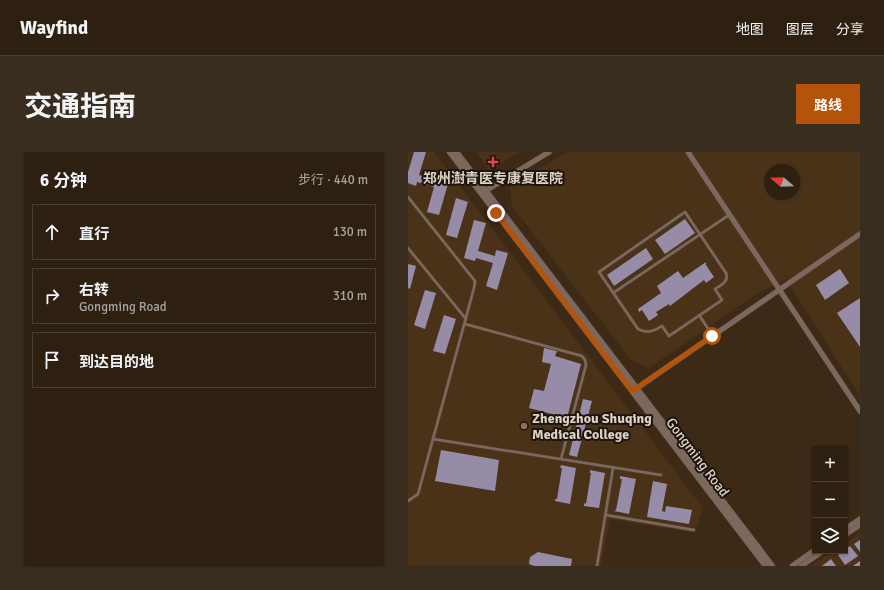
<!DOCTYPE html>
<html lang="zh">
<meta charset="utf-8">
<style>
body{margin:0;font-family:Signika,"Noto Sans SC",sans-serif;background:#392d1f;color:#f1f3f6}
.controls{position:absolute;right:12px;bottom:12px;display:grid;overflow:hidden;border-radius:0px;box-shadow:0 1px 3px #0004}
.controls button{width:36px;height:36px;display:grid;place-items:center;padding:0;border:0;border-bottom:1px solid #483e31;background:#2d2011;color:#f1f3f6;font:20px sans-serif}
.compass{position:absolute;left:356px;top:12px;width:36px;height:36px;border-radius:50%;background:#2d2011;box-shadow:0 1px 3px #0004;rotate:289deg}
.stop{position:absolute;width:12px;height:12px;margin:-9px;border:3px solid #b45309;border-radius:50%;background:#fff}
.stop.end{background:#b45309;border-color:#fff;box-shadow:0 1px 4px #0008}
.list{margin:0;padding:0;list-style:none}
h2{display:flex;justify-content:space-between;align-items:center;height:52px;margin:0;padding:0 16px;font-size:17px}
h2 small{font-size:13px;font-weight:400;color:#a7a39f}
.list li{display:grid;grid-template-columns:26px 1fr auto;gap:12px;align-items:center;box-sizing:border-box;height:56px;margin:0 8px 8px;padding:0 8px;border:1px solid #483e31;border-radius:0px}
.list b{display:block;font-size:15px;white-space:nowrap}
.list p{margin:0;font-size:13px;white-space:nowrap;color:#a7a39f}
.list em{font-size:13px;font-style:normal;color:#a7a39f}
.icon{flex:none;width:22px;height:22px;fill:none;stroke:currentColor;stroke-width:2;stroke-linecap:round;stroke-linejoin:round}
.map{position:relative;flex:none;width:452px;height:414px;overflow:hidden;border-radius:0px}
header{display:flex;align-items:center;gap:24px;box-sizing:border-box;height:56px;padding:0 20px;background:#2d2011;border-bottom:1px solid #483e31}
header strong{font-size:19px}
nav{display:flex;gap:22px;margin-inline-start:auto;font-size:14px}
.intro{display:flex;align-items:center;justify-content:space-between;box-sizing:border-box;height:96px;padding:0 24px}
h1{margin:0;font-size:28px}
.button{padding:10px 18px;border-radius:0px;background:#b45309;color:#fff;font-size:14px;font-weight:700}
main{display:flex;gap:24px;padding:0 24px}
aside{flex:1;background:#2d2011;border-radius:0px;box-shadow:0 1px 3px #0004}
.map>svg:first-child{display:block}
.built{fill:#4a3219;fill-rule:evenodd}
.building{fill:#978ca7}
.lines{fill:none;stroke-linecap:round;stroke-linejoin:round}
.service-casing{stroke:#564533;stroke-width:3.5}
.minor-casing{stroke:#564533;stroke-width:6}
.tertiary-casing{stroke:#564533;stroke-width:7}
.service{stroke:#7d685e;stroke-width:2.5}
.minor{stroke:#7d685e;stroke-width:5}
.tertiary{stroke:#7d685e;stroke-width:6}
.route{stroke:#b45309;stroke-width:5}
.health-dot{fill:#e0444e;stroke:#1d150c;stroke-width:1.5}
.education-dot{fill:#8d6e63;stroke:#1d150c;stroke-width:1.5}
.labels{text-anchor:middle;stroke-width:4;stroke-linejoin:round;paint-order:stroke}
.poi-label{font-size:14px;font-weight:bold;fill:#ddd1c5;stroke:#1d150c}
.street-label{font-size:14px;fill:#ddd1c5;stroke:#1d150c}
</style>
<header>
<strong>Wayfind</strong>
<nav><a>地图</a><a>图层</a><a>分享</a></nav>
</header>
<div class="intro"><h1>交通指南</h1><a class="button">路线</a></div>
<main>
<aside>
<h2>6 分钟<small>步行 · 440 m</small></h2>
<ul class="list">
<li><svg class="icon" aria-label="ahead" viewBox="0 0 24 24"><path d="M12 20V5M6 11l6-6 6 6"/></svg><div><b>直行</b></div><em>130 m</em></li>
<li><svg class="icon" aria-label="right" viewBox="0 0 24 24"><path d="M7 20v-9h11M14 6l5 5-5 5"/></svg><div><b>右转</b><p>Gongming Road</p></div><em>310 m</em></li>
<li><svg class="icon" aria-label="arrive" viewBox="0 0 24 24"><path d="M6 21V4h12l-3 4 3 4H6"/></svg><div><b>到达目的地</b></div></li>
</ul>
</aside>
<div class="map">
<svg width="452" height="414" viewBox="0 0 452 414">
<rect width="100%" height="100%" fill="#3c2a17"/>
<g class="built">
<path d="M 0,0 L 26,0 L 295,356 L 287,381 L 202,367 L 193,414 L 0,414 Z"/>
<path d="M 69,0 L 111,0 L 81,19 Z"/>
<path d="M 159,0 L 452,0 L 452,244 L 378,127 L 347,143 L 241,216 L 223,208 L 104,54 L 102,35 ZM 362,18 L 386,18 L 386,42 L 362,42 Z"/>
<path d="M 452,381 L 452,414 L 403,414 L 425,399 L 437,399 L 437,391 Z"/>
</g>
<g class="building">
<path d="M 6,0 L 18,0 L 11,23 L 28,28 L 30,22 L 42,25 L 31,63 L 19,60 L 26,35 L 9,30 L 8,34 L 0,31 L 0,20 Z"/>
<path d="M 48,46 L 60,50 L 49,86 L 38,83 Z"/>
<path d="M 277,67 L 287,81 L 257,102 L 247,88 Z"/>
<path d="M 66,68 L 78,71 L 70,99 L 87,104 L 88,98 L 100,101 L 89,138 L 78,134 L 85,111 L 68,106 L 67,109 L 56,106 Z"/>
<path d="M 238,96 L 245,107 L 206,134 L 199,123 Z"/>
<path d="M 298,110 L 298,113 L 306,125 L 298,131 L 296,128 L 262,154 L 261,152 L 248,160 L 250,163 L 241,169 L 234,158 L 231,160 L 230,157 L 253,141 L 249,134 L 270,119 L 275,126 Z"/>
<path d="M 0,112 L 8,114 L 2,137 L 0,136 Z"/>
<path d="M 432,117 L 441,131 L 417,148 L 408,133 Z"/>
<path d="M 17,138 L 28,141 L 17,177 L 6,173 Z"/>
<path d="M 452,146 L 452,195 L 429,161 Z"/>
<path d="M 36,163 L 48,167 L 37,202 L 25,199 Z"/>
<path d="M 136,196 L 149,199 L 147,204 L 173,212 L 159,266 L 121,256 L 126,237 L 136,239 L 143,212 L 134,210 Z"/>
<path d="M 175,247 L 184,249 L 169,305 L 161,303 Z"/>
<path d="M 33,298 L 91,308 L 87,339 L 27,329 Z"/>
<path d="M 153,313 L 168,316 L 162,352 L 147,349 L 147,347 L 149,347 L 154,316 L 152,316 Z"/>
<path d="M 182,318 L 197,321 L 191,356 L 176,354 L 176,351 L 178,352 L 183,321 L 182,321 Z"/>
<path d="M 212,324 L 228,327 L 221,362 L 206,359 L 208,358 L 214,327 L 212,327 Z"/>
<path d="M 245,329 L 259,332 L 254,359 L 257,360 L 258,354 L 284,358 L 281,372 L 239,365 Z"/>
<path d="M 452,388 L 452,400 L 446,392 Z"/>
<path d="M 442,394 L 450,404 L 437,413 L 430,403 Z"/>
<path d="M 130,400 L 164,407 L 163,414 L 126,414 L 121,412 L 122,405 Z"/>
<path d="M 423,407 L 428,414 L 414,414 Z"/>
<path d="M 452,409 L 452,414 L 445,414 Z"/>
</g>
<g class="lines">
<defs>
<g id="service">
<path d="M 0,45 L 67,129 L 66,136 L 10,342 L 0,349"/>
<path d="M 277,60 L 318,121 C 321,130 313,133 307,137 L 314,148 L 261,184 L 254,174 C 246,179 239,182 230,177 L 191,120 Z"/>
<path d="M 0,96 L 58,167"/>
<path d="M 205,141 L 321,63"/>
<path d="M 291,163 L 305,184"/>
<path d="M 57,172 L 174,204 L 177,208 L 178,213 L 153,307"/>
<path d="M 25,287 L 253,323"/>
<path d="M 198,363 L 286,378"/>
<path d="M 189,414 L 205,316"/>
</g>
<g id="minor">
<path d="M 280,0 L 452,259"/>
<path d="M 74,41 L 141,0"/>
<path d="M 225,239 L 452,82"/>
<path d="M 437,377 L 452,367"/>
<path d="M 437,383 L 452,373"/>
<path d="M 384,414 L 407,398"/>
<path d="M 393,414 L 415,399"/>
</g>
<g id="tertiary">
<path d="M 42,0 L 358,414"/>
<path d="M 48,0 L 364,414"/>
</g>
</defs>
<use href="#service" class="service-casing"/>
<use href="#minor" class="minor-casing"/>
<use href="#tertiary" class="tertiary-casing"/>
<use href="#service" class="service"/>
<use href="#minor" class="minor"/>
<use href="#tertiary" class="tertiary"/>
</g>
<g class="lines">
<path class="route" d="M 88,61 L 224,239 L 304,184"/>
</g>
<path class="health-dot" d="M83 4h4v4h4v4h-4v4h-4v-4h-4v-4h4z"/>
<circle class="education-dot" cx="116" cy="274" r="4"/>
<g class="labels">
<g class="poi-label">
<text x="85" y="31">郑州澍青医专康复医院</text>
<text x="124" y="271" text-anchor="start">Zhengzhou Shuqing<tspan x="124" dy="16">Medical College</tspan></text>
</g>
<g class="street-label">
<text transform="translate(290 305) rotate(53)" y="5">Gongming Road</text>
</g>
</g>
</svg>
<div class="controls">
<button>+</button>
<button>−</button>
<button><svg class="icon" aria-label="layers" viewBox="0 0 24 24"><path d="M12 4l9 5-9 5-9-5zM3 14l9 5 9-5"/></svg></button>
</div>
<svg class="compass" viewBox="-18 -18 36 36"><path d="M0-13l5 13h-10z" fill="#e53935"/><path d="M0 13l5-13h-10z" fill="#a7a39f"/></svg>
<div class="stop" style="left:304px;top:184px"></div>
<div class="stop end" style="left:88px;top:61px"></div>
</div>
</main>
